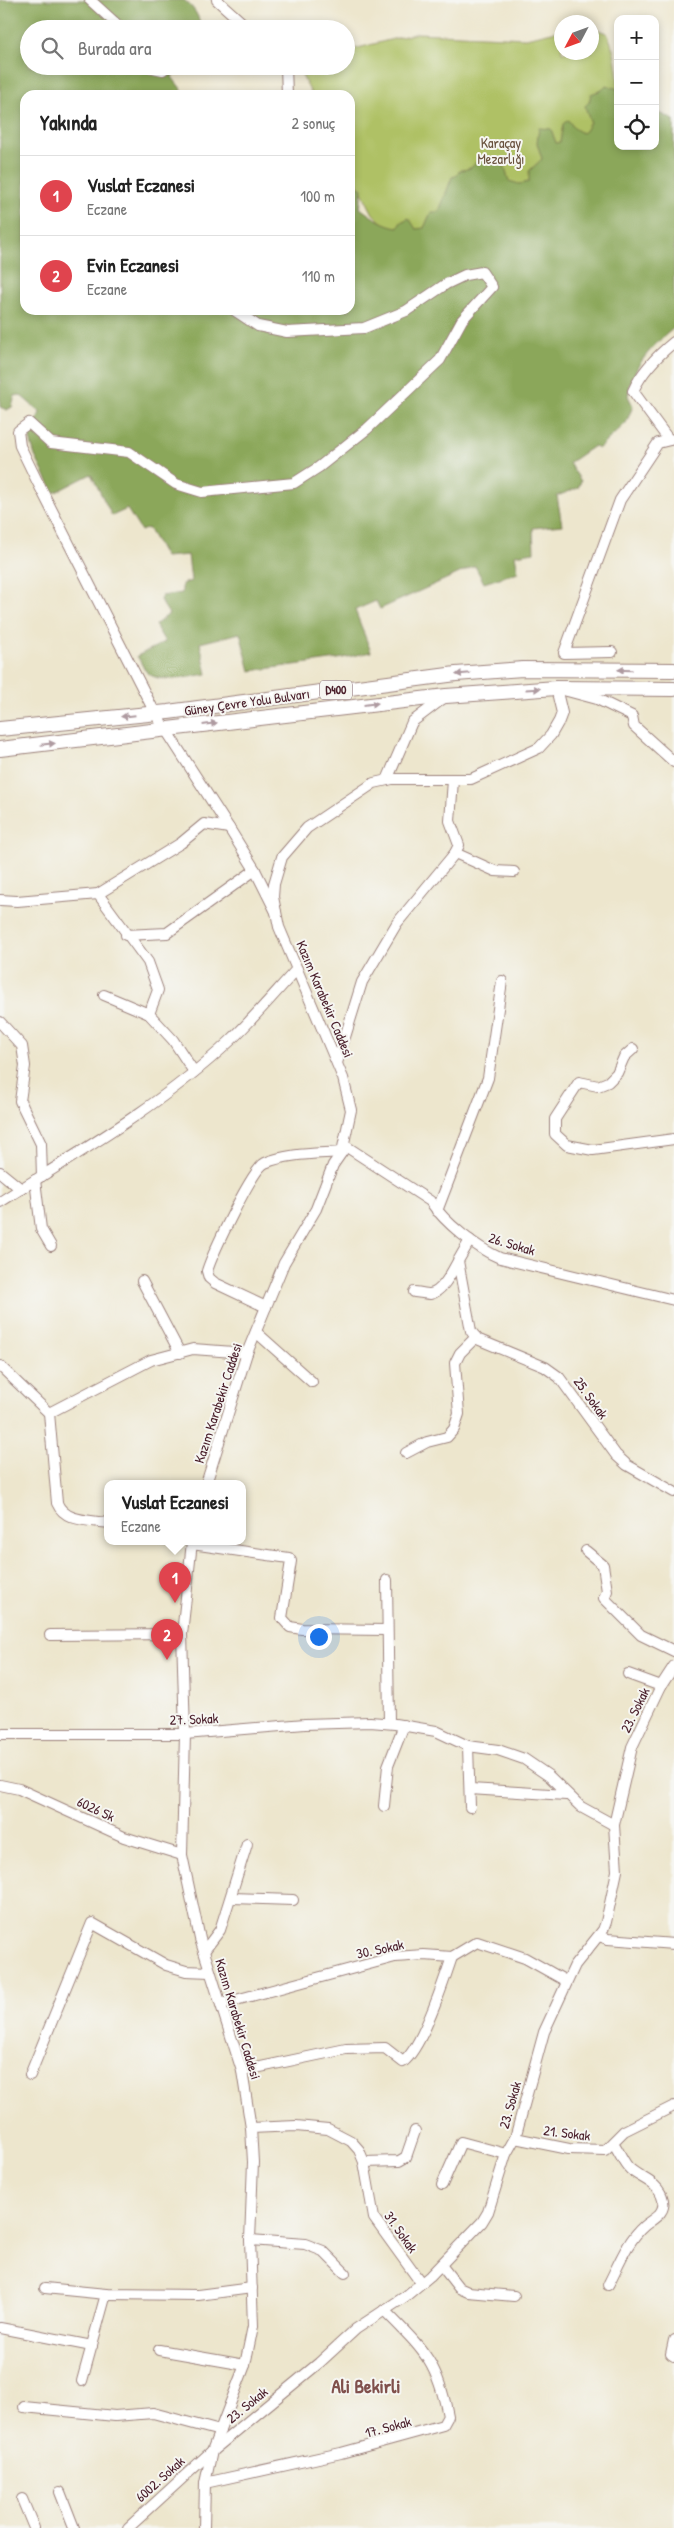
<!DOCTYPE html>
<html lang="tr">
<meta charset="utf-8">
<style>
body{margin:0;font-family:"Patrick Hand",sans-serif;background:#f6f6f6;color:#222}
.controls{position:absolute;right:15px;top:15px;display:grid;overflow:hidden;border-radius:10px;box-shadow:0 2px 8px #0003}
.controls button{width:45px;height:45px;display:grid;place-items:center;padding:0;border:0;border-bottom:1px solid #e0e0e0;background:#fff;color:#222;font:25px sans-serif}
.compass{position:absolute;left:554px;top:15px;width:45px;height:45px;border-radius:50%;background:#fff;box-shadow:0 2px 8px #0003;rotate:229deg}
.you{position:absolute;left:318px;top:1636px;width:18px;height:18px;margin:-12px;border:4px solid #fff;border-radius:50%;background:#1a73e8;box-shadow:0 0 0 8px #1a73e833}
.badge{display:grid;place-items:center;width:32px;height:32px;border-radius:50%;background:#111827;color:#fff;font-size:16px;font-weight:700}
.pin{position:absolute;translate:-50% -41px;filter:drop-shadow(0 1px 2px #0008)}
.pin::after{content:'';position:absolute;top:26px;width:18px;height:15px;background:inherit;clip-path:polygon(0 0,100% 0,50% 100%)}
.popup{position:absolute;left:104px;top:1480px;width:142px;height:65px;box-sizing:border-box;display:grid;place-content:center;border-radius:10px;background:#fff;filter:drop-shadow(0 1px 4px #0005);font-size:16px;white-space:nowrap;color:#767676}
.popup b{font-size:19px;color:#222}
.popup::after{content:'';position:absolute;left:50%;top:100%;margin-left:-10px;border:10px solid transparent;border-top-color:#fff}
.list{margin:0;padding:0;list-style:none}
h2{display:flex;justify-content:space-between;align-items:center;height:65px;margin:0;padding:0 20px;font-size:21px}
h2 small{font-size:16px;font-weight:400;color:#767676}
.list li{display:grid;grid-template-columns:32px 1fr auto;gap:15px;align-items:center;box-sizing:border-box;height:80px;padding:0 20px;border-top:1px solid #e0e0e0}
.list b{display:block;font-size:19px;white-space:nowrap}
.list p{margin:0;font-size:16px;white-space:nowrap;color:#767676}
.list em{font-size:16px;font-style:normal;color:#767676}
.icon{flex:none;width:28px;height:28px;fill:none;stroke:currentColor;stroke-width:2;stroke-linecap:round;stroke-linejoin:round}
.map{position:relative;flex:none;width:674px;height:2528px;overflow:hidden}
.search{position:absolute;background:#fff;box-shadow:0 2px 8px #0003;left:20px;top:20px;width:335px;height:55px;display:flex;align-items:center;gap:12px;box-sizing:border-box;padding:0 18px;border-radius:28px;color:#767676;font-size:19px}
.panel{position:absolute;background:#fff;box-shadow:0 2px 8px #0003;left:20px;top:90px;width:335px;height:225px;border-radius:15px}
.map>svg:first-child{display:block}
.green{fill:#afc165;stroke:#7c7048}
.forest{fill:#8ba75a;stroke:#6a6342}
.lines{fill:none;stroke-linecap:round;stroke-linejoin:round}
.minor-casing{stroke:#9c827c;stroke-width:12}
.highway-casing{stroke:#9c827c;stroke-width:16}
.minor{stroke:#fff;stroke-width:10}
.highway{stroke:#fff;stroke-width:14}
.oneway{fill:#ae9aa0}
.labels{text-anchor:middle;stroke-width:4;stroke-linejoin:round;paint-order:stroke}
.shield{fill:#f6f6f2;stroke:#7e6067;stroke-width:1}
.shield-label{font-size:12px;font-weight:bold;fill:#4a1f2b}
.park-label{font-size:14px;fill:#68503c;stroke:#f6f6f2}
.street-label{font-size:14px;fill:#4a1f2b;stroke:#f6f6f2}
.district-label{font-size:19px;font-weight:bold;fill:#80504c;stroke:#f6f6f2}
</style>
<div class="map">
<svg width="674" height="2528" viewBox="0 0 674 2528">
<rect width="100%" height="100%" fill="#f6f6f2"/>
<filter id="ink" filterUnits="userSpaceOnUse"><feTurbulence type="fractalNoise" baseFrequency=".02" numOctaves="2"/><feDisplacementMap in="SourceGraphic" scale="10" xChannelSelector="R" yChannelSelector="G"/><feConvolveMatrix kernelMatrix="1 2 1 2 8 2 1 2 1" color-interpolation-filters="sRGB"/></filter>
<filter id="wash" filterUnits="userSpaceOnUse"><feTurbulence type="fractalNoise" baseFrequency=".0096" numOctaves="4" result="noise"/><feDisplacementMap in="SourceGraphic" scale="20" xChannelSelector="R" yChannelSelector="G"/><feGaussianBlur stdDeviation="1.12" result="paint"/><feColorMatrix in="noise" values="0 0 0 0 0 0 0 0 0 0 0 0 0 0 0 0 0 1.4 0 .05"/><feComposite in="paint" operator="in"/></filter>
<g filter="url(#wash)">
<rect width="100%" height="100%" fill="#ede6cd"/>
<path class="green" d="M 592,27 L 607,33 C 623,67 618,109 618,146 L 655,146 L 674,151 L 674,249 L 412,251 L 373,214 L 350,169 L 350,95 L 312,95 L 297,66 L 346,66 L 346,51 L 417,33 L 526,38 L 561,30 L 562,52 L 592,52 Z"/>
<path class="forest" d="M 0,0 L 184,0 C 193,7 201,17 200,29 L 29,29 L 29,66 L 179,66 L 172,77 L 182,90 L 183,95 L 25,95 L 25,310 L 350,310 L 350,180 L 362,189 L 360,208 C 371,216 385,226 398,227 L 401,222 L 409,218 L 416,229 L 424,228 L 431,212 L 438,212 L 440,209 L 452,177 L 456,176 L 460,170 C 475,170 473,163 483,155 L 499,160 L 505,168 L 509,181 L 519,184 L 529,182 L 529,171 L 542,159 L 537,143 L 539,128 L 551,129 L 556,143 L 560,142 L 563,124 L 568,120 L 574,128 L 582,133 L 585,131 L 590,122 L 585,106 L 589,102 L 591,94 L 602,90 L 607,85 L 618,89 L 618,146 L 655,146 L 655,114 L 660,113 L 674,120 L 674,328 C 653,345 631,367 628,396 L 633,406 L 626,423 L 598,449 L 594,446 L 569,463 L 581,481 L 578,488 L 557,496 L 562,525 L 533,528 L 534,552 L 515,555 L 518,572 L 484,583 L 475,566 L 380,609 L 376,601 L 355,610 L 371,652 L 338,659 L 250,671 L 240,633 L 200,643 L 207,674 C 191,676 156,686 145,670 C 142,666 140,660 137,656 L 165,642 L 155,625 L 169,614 L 160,600 L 162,596 L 182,593 L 182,584 L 191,581 L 188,555 L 165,557 L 148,528 L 141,531 L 127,509 L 112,516 L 91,474 L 54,493 L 35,456 L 29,436 L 33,432 L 40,412 L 20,395 L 15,396 L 12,407 L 7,410 L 0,407 Z"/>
</g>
<g filter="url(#ink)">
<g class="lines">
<defs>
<g id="minor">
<path d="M 90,0 L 122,29"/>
<path d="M 217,0 L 249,29"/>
<path d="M 144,66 L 163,70 L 167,66"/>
<path d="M 286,66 L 287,95"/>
<path d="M 234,310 L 258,326 L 287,332 L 364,328 L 406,311 L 446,284 L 465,275 L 482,272 L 492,287 L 462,320 L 440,360 L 367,429 L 319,467 L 294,483 L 202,492 L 176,484 L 129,452 L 51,443 L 29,423 L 18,431 L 20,446 L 37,481 L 155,713 L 229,828 L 255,870 L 276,912"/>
<path d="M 669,440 L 633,391 C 642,371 658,355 674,342"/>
<path d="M 612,652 L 564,653 L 620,500 L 658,443 L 674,439"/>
<path d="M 387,780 L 412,722 L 445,697"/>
<path d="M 455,853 L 495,871 L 514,872"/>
<path d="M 98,894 L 148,962 L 158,990 L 149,1014"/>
<path d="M 0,900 L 17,901 L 98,894 L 181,843 L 204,824 L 229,828"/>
<path d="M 126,935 L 167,933 L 255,870"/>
<path d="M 104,995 L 149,1014 L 173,1040 L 194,1072"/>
<path d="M 0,1022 L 22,1046 L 25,1066 L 20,1101 L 41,1144 L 42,1176"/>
<path d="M 633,1049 L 624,1057 L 617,1073 L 608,1082 L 598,1086 L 579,1082 L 555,1119 L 555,1134 L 567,1145 L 593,1150 L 674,1139"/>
<path d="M 337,1063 L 362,982 L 397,923 L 455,853 L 459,845 L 450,821 L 453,780"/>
<path d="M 344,1145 L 430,1201 C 446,1224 475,1247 500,1258 L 674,1300"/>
<path d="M 0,1172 L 21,1189"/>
<path d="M 35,1180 L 41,1229 L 51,1246"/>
<path d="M 0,1202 C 78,1153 163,1104 230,1041 C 254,1018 275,993 297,969"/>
<path d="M 437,1211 L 488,1078 L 502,981"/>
<path d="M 470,1240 L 458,1261 L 471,1331 L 477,1339 L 545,1367 L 559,1377 L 616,1455 L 627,1465 L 674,1492"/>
<path d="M 142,1281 L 180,1353"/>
<path d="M 414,1292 C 418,1292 425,1294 430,1294 C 443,1292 452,1271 458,1261"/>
<path d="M 266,1307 L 215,1283 L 209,1278 L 207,1271 C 212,1255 252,1169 265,1163 C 288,1153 318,1154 342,1152"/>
<path d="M 256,1332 L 312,1382"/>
<path d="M 0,1366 L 49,1413 L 57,1503 C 65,1522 89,1520 108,1523"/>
<path d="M 49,1413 L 151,1360 L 193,1349 L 247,1353"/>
<path d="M 406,1453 L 427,1442 L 447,1437 L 454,1429 L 459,1414 L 455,1363 L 460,1353 L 476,1337"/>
<path d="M 206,1484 L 247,1353 L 284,1263 L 316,1209 L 333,1165 L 342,1152 L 351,1110 L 343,1078 L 279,927 L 273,897 L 274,884 L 282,857 L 307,828 L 374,783 L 392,779 L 471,779 L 539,748 L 551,735 L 559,721 L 562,713 L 556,688 L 597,699 L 632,716 L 634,726 L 674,762"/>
<path d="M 192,1542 L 182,1634 L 185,1734 L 182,1855 L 200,1939 L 242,2071 L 251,2128 L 253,2162 L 250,2240 L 253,2326 L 245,2365 L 212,2451 L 205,2483 L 204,2528"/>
<path d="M 192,1544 L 289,1558 L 291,1561 L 282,1618 L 290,1627 L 302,1629 L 387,1630"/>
<path d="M 586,1551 L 603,1565 L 607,1591 L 604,1598 L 641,1635 L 674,1651"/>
<path d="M 387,1580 L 389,1723"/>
<path d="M 50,1635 L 182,1634"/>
<path d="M 628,1674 L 661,1686"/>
<path d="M 0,1734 L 185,1734 L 305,1724 L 370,1722 L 395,1724 L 436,1731 L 468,1746 L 498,1750 L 524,1759 L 549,1776 L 581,1807 L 614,1825"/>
<path d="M 468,1746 L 470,1807"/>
<path d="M 0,1785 L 19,1789 L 124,1837 L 182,1855"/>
<path d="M 470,1789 L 566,1795"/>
<path d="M 384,1806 L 388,1766 L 404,1725"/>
<path d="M 232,1898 L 293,1900"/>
<path d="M 599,1936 L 608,1939 L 674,1944"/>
<path d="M 204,1951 L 220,1930 L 247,1844"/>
<path d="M 221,2004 L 395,1957 L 424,1955 L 452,1957 L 477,1942 L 525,1958 L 566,1981"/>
<path d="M 242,2071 L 346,2049 L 385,2048 L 403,2062 C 422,2048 444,1981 452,1957"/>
<path d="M 30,2075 L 92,1923 L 166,1965 L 186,1971 L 210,1972"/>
<path d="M 251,2128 L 296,2126 L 328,2129 L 351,2141 L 359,2150 L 364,2162 L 374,2218 L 421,2283"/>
<path d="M 515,2138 L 569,2149 L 605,2150 L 624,2131 L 674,2106"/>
<path d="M 364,2162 L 399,2161 L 406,2157 L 415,2131"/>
<path d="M 442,2185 L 461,2142 L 506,2154"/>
<path d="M 250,2240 L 305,2244 L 323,2251 L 345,2273"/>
<path d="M 441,2265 L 459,2288 L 468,2292 L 514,2296"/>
<path d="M 608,2285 C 618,2266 627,2241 644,2226 C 652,2219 666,2214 663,2200 C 659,2182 641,2179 630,2169 C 623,2163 619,2150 613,2143"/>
<path d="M 45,2288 L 106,2294 L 198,2295 L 252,2288"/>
<path d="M 0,2328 L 92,2346"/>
<path d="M 674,2340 L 671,2354 L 674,2356"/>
<path d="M 159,2350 L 245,2365"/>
<path d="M 82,2381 L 106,2294"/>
<path d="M 24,2407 L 115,2416 L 153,2413 L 220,2431"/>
<path d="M 205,2483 L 341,2453 L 443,2425 L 448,2416 C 437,2360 422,2349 384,2310"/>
<path d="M 60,2492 L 74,2528"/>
<path d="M 22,2499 L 34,2528"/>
<path d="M 128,2528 L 212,2451 L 319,2363 L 356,2329 L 406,2296 L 430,2276 L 482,2222 L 488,2212 L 506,2154 L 515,2138 L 544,2032 L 575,1965 L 603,1930 L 606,1922 L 617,1871 L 614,1825 L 632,1747 L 661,1686 L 674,1666"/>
</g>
<g id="highway">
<path d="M 0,729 L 168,712 L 456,674 L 523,669 L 674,670"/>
<path d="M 0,749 L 446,696 L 556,688 L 674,689"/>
</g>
</defs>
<use href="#minor" class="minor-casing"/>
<use href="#highway" class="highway-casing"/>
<use href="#minor" class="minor"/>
<use href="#highway" class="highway"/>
</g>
<defs><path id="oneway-solid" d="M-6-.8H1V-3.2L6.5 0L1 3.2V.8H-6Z" transform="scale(1.25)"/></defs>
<g class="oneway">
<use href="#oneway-solid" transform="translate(625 670) rotate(-178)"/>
<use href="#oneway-solid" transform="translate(463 674) rotate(175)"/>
<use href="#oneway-solid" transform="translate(533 689) rotate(-4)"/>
<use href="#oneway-solid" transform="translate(371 704) rotate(-7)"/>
<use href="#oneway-solid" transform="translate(128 716) rotate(174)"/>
<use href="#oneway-solid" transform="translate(210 724) rotate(-8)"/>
<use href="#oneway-solid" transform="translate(48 744) rotate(-6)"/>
</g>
</g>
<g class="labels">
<rect class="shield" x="320" y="680.5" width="32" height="19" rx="4"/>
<g class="shield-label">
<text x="336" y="694">D400</text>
</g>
<g class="park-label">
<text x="501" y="148">Karaçay<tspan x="501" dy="16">Mezarlığı</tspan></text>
</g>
<g class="street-label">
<text transform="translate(247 702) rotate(-8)" y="5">Güney Çevre Yolu Bulvarı</text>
<text transform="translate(325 999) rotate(67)" y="5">Kazım Karabekir Caddesi</text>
<text transform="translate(512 1244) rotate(17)" y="5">26. Sokak</text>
<text transform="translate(591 1398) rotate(54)" y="5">25. Sokak</text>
<text transform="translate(218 1403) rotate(-72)" y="5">Kazım Karabekir Caddesi</text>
<text transform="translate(635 1710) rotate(-64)" y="5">23. Sokak</text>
<text transform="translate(194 1719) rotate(-2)" y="5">27. Sokak</text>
<text transform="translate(96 1809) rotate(25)" y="5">6026 Sk</text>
<text transform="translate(380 1949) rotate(-12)" y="5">30. Sokak</text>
<text transform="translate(238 2019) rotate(73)" y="5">Kazım Karabekir Caddesi</text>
<text transform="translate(510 2105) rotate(-74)" y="5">23. Sokak</text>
<text transform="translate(567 2133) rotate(7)" y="5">21. Sokak</text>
<text transform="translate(401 2232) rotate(55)" y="5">31. Sokak</text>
<text transform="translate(247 2405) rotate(-39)" y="5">23. Sokak</text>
<text transform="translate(388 2427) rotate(-15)" y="5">17. Sokak</text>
<text transform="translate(160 2479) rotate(-42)" y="5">6002. Sokak</text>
</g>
<g class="district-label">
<text x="366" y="2393">Ali Bekirli</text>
</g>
</g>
</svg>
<div class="controls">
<button>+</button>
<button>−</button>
<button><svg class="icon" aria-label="locate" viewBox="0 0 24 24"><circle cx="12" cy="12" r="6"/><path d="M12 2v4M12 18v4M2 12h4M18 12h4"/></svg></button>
</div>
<svg class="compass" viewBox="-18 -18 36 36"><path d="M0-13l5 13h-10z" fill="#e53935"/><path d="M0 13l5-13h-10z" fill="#767676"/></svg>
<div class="you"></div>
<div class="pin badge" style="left:175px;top:1603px;background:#e0444e">1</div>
<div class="popup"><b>Vuslat Eczanesi</b>Eczane</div>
<div class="pin badge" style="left:167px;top:1660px;background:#e0444e">2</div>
<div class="search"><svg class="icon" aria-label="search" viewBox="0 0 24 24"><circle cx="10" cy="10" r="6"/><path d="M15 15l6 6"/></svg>Burada ara</div>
<section class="panel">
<h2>Yakında<small>2 sonuç</small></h2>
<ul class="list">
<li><span class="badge" style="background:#e0444e">1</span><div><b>Vuslat Eczanesi</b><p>Eczane</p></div><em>100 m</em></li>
<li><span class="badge" style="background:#e0444e">2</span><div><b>Evin Eczanesi</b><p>Eczane</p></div><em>110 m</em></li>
</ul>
</section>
</div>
